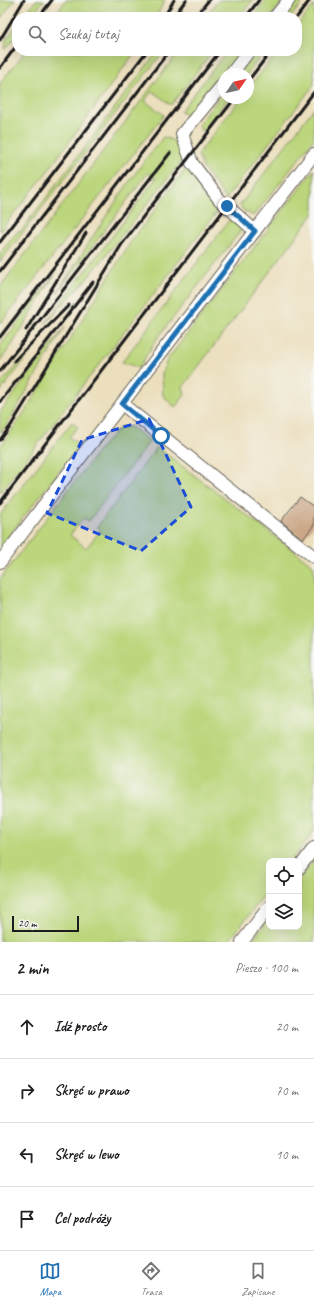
<!DOCTYPE html>
<html lang="pl">
<meta charset="utf-8">
<style>
body{margin:0;font-family:Caveat,sans-serif;background:#f6f6f6;color:#202124}
.controls{position:absolute;right:12px;bottom:12px;display:grid;overflow:hidden;border-radius:8px;box-shadow:0 4px 16px #0002}
.controls button{width:36px;height:36px;display:grid;place-items:center;padding:0;border:0;border-bottom:1px solid #e0e0e0;background:#fff;color:#202124;font:20px sans-serif}
.compass{position:absolute;left:218px;top:68px;width:36px;height:36px;border-radius:50%;background:#fff;box-shadow:0 4px 16px #0002;rotate:56deg}
.scale{position:absolute;left:12px;bottom:10px;width:67px;box-sizing:border-box;padding-left:4px;border:2px solid #1c1c1c;border-top:0;font-size:11px;line-height:14px;white-space:nowrap;color:#1c1c1c;-webkit-text-stroke:3px #f6f6f2;paint-order:stroke}
.stop{position:absolute;width:12px;height:12px;margin:-9px;border:3px solid #1f6fb2;border-radius:50%;background:#fff}
.stop.end{background:#1f6fb2;border-color:#fff;box-shadow:0 1px 4px #0008}
.list{margin:0;padding:0;list-style:none}
h2{display:flex;justify-content:space-between;align-items:center;height:52px;margin:0;padding:0 16px;font-size:17px}
h2 small{font-size:13px;font-weight:400;color:#757577}
.list li{display:grid;grid-template-columns:26px 1fr auto;gap:12px;align-items:center;box-sizing:border-box;height:64px;padding:0 16px;border-top:1px solid #e0e0e0}
.list b{display:block;font-size:15px;white-space:nowrap}
.list em{font-size:13px;font-style:normal;color:#757577}
.icon{flex:none;width:22px;height:22px;fill:none;stroke:currentColor;stroke-width:2;stroke-linecap:round;stroke-linejoin:round}
.map{position:relative;flex:none;width:314px;height:942px;overflow:hidden}
.search{position:absolute;background:#fff;box-shadow:0 4px 16px #0002;left:12px;right:12px;top:12px;height:44px;display:flex;align-items:center;gap:10px;box-sizing:border-box;padding:0 14px;border-radius:16px;color:#757577;font-size:15px}
.sheet{height:308px;background:#fff}
nav{display:flex;justify-content:space-around;align-items:center;box-sizing:border-box;height:56px;border-top:1px solid #e0e0e0;background:#fff;font-size:11px;color:#757577}
nav a{display:grid;justify-items:center;gap:2px}
nav .on{color:#1f6fb2}
.map>svg:first-child{display:block}
.green{fill:#bbd67c;stroke:#6c794c}
.building{fill:#cba788}
.lines{fill:none;stroke-linecap:round;stroke-linejoin:round}
.service-casing{stroke:#656055;stroke-width:14}
.service{stroke:#fff;stroke-width:12}
.rail{stroke:#1c1c1c;stroke-width:3}
.route{stroke:#1f6fb2;stroke-width:5}
.marked{fill:#1d4ed8;fill-opacity:0.2;stroke:#1d4ed8;stroke-width:3;stroke-dasharray:8 5;stroke-linejoin:round}
</style>
<div class="map">
<svg width="314" height="942" viewBox="0 0 314 942">
<rect width="100%" height="100%" fill="#f6f6f2"/>
<filter id="ink" filterUnits="userSpaceOnUse"><feTurbulence type="fractalNoise" baseFrequency=".025" numOctaves="2"/><feDisplacementMap in="SourceGraphic" scale="8" xChannelSelector="R" yChannelSelector="G"/><feConvolveMatrix kernelMatrix="1 2 1 2 8 2 1 2 1" color-interpolation-filters="sRGB"/></filter>
<filter id="wash" filterUnits="userSpaceOnUse"><feTurbulence type="fractalNoise" baseFrequency=".012" numOctaves="4" result="noise"/><feDisplacementMap in="SourceGraphic" scale="16" xChannelSelector="R" yChannelSelector="G"/><feGaussianBlur stdDeviation="0.9" result="paint"/><feColorMatrix in="noise" values="0 0 0 0 0 0 0 0 0 0 0 0 0 0 0 0 0 1.4 0 .05"/><feComposite in="paint" operator="in"/></filter>
<g filter="url(#wash)">
<rect width="100%" height="100%" fill="#ecdfbe"/>
<g class="green">
<path d="M 0,0 L 15,0 L 0,19 Z"/>
<path d="M 36,0 L 44,0 L 31,17 L 23,17 Z"/>
<path d="M 66,0 L 165,0 L 156,17 L 54,17 Z"/>
<path d="M 219,0 L 253,0 L 239,17 L 205,17 Z"/>
<path d="M 266,0 L 284,0 L 270,17 L 253,17 Z"/>
<path d="M 294,0 L 304,0 L 291,17 L 281,17 Z"/>
<path d="M 314,5 L 314,85 L 226,199 L 203,168 L 198,154 L 241,98 L 248,98 L 248,89 L 278,51 L 297,51 L 297,26 Z"/>
<path d="M 17,25 L 17,35 L 5,50 L 6,39 Z"/>
<path d="M 26,51 L 136,51 L 44,176 L 0,231 L 0,83 Z"/>
<path d="M 158,51 L 164,51 L 0,262 L 0,253 L 18,231 L 20,232 Z"/>
<path d="M 179,51 L 213,51 L 171,105 L 152,91 L 145,101 L 164,115 L 0,324 L 0,287 Z"/>
<path d="M 227,51 L 244,51 L 226,74 L 224,74 L 224,77 L 192,118 L 180,112 Z"/>
<path d="M 255,51 L 265,51 L 247,74 L 237,74 Z"/>
<path d="M 224,91 L 224,98 L 229,98 L 202,132 L 198,125 Z"/>
<path d="M 314,108 L 314,139 L 281,182 L 253,216 L 243,210 L 240,205 Z"/>
<path d="M 163,137 C 175,140 179,145 185,157 L 86,280 L 45,324 L 156,179 L 148,173 L 57,293 C 91,240 123,186 163,137 Z"/>
<path d="M 188,166 L 211,199 L 220,208 L 0,493 L 0,447 L 22,416 L 130,243 Z"/>
<path d="M 314,170 L 314,213 L 183,387 L 185,395 L 175,407 L 163,396 L 162,373 L 167,360 Z"/>
<path d="M 230,219 L 242,229 L 155,341 L 139,368 L 122,362 Z"/>
<path d="M 55,274 L 12,345 L 0,361 L 0,346 Z"/>
<path d="M 65,327 L 6,426 L 0,433 L 0,412 Z"/>
<path d="M 34,348 L 0,392 L 0,384 Z"/>
<path d="M 72,422 L 78,427 L 69,437 L 80,445 L 0,547 L 0,515 Z"/>
<path d="M 120,427 L 130,427 L 150,441 L 89,521 L 84,518 L 70,535 L 86,548 L 101,530 L 97,527 L 157,447 L 314,566 L 314,831 L 291,861 L 269,861 L 269,889 L 228,942 L 0,942 L 0,579 L 99,450 Z"/>
<path d="M 314,860 L 314,942 L 251,942 L 269,919 L 269,927 L 299,927 L 299,879 Z"/>
</g>
<g id="blocks">
<path class="building" d="M 300,497 L 314,507 L 314,525 L 303,539 L 281,521 Z"/>
</g>
</g>
<g filter="url(#ink)">
<use href="#blocks" fill-opacity="0" stroke="#656055" stroke-width="1"/>
<g class="lines">
<defs>
<g id="service">
<path d="M 275,17 L 289,0"/>
<path d="M 231,74 L 249,51"/>
<path d="M 224,83 L 182,134 L 192,163 L 219,199 L 255,231"/>
<path d="M 122,404 L 314,557"/>
<path d="M 0,562 L 314,154"/>
<path d="M 299,868 L 314,848"/>
<path d="M 242,942 L 269,907"/>
</g>
</defs>
<use href="#service" class="service-casing"/>
<use href="#service" class="service"/>
<g class="rail">
<path d="M 39,17 L 52,0"/>
<path d="M 164,17 L 174,0"/>
<path d="M 173,17 L 186,0"/>
<path d="M 195,17 L 209,0"/>
<path d="M 246,17 L 259,0"/>
<path d="M 297,17 L 310,0"/>
<path d="M 0,40 L 24,0"/>
<path d="M 0,68 L 17,45"/>
<path d="M 248,81 L 271,51"/>
<path d="M 0,242 L 147,51"/>
<path d="M 0,271 L 169,51"/>
<path d="M 26,330 L 86,233"/>
<path d="M 0,337 L 220,51"/>
<path d="M 14,361 L 69,305"/>
<path d="M 0,371 L 170,153"/>
<path d="M 0,402 L 93,282"/>
<path d="M 0,440 L 10,427 L 122,244 L 235,98"/>
<path d="M 0,503 L 314,92"/>
</g>
</g>
</g>
<g class="lines" filter="url(#ink)">
<path class="route" d="M 161,436 L 122,404 L 255,231 L 227,206"/>
</g>
<path class="marked" d="M 149,419 L 191,507 L 141,551 L 47,513 L 82,440 Z"/>
</svg>
<div class="controls">
<button><svg class="icon" aria-label="locate" viewBox="0 0 24 24"><circle cx="12" cy="12" r="6"/><path d="M12 2v4M12 18v4M2 12h4M18 12h4"/></svg></button>
<button><svg class="icon" aria-label="layers" viewBox="0 0 24 24"><path d="M12 4l9 5-9 5-9-5zM3 14l9 5 9-5"/></svg></button>
</div>
<svg class="compass" viewBox="-18 -18 36 36"><path d="M0-13l5 13h-10z" fill="#e53935"/><path d="M0 13l5-13h-10z" fill="#757577"/></svg>
<div class="scale">20 m</div>
<div class="stop" style="left:161px;top:436px"></div>
<div class="stop end" style="left:227px;top:206px"></div>
<div class="search"><svg class="icon" aria-label="search" viewBox="0 0 24 24"><circle cx="10" cy="10" r="6"/><path d="M15 15l6 6"/></svg>Szukaj tutaj</div>
</div>
<section class="sheet">
<h2>2 min<small>Pieszo · 100 m</small></h2>
<ul class="list">
<li><svg class="icon" aria-label="ahead" viewBox="0 0 24 24"><path d="M12 20V5M6 11l6-6 6 6"/></svg><div><b>Idź prosto</b></div><em>20 m</em></li>
<li><svg class="icon" aria-label="right" viewBox="0 0 24 24"><path d="M7 20v-9h11M14 6l5 5-5 5"/></svg><div><b>Skręć w prawo</b></div><em>70 m</em></li>
<li><svg class="icon" aria-label="left" viewBox="0 0 24 24"><path d="M17 20v-9H6M10 6l-5 5 5 5"/></svg><div><b>Skręć w lewo</b></div><em>10 m</em></li>
<li><svg class="icon" aria-label="arrive" viewBox="0 0 24 24"><path d="M6 21V4h12l-3 4 3 4H6"/></svg><div><b>Cel podróży</b></div></li>
</ul>
</section>
<nav>
<a class="on"><svg class="icon" aria-label="map" viewBox="0 0 24 24"><path d="M3 6l6-2 6 2 6-2v14l-6 2-6-2-6 2zM9 4v14M15 6v14"/></svg>Mapa</a>
<a><svg class="icon" aria-label="directions" viewBox="0 0 24 24"><path d="M12 3l9 9-9 9-9-9zM9 14v-3h6M13 9l2 2-2 2"/></svg>Trasa</a>
<a><svg class="icon" aria-label="saved" viewBox="0 0 24 24"><path d="M7 4h10v16l-5-4-5 4z"/></svg>Zapisane</a>
</nav>
